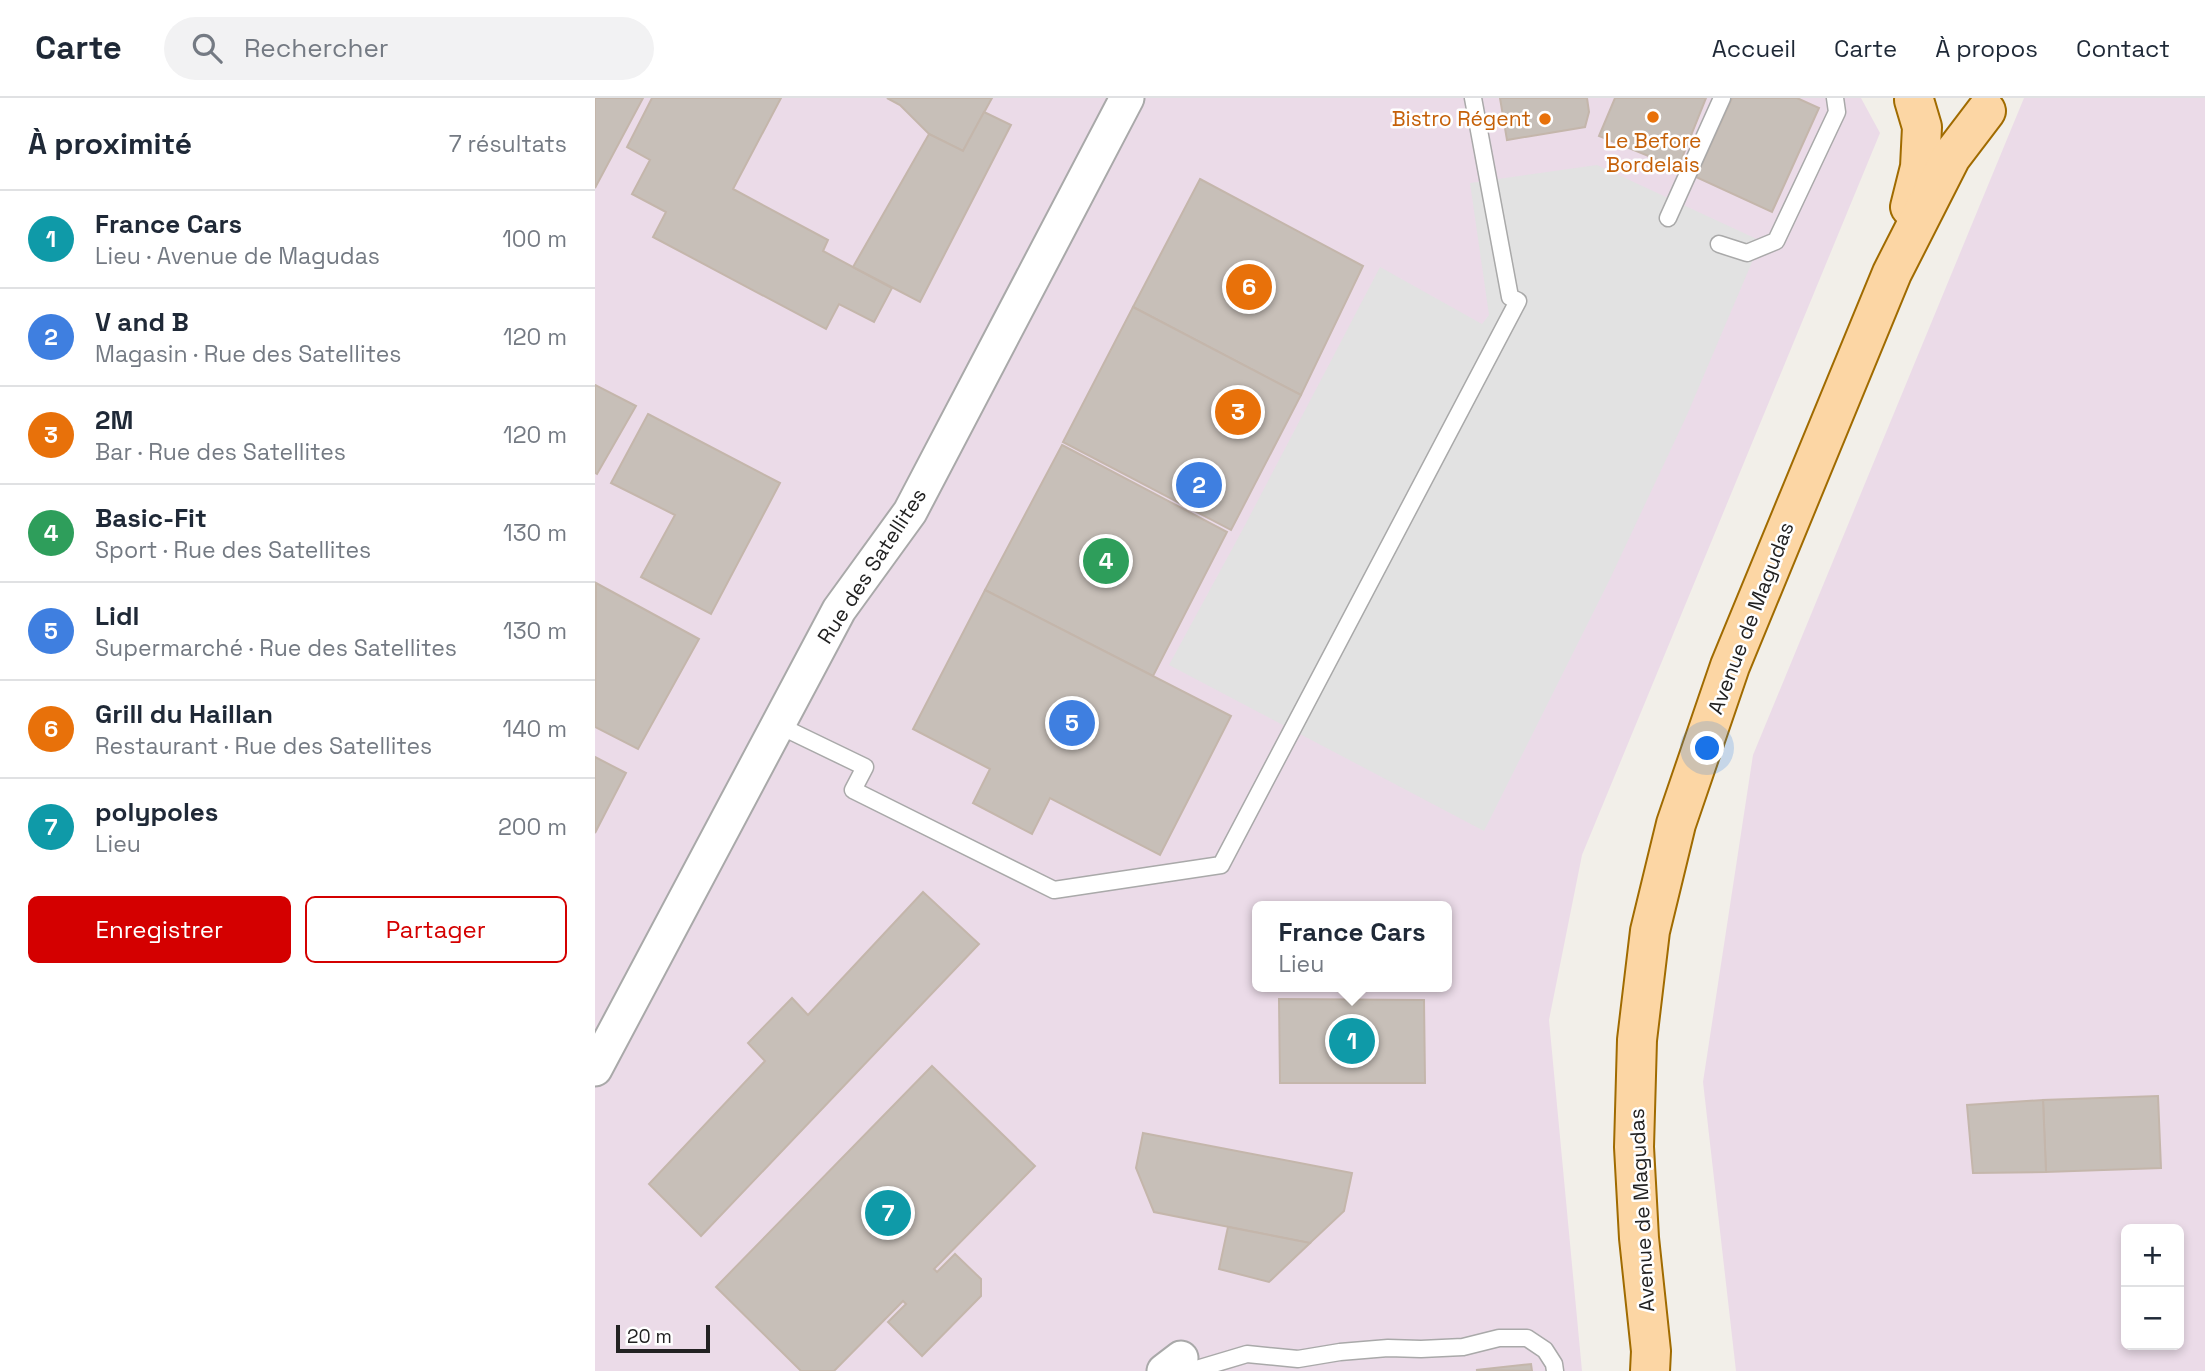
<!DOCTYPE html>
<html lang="fr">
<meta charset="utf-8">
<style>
body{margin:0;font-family:"Space Grotesk",sans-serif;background:#f2f2f3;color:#1f2937}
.controls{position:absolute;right:21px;bottom:21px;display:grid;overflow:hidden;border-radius:10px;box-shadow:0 4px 10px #0003}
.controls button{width:63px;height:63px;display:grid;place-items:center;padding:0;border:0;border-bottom:2px solid #e0e1e3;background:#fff;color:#1f2937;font:35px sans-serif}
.scale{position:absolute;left:21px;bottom:18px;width:94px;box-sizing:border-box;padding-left:7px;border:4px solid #222;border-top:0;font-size:19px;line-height:24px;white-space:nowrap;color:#222;-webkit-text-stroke:5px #fff;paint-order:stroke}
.you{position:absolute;left:1113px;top:651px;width:24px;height:24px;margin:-18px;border:5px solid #fff;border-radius:50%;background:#1a73e8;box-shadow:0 0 0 10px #1a73e833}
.badge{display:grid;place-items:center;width:46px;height:46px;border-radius:50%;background:#d40000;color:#fff;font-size:23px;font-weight:700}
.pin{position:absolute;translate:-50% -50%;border:4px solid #fff;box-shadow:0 2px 7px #0006}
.popup{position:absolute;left:657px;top:803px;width:200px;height:91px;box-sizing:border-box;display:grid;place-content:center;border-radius:10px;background:#fff;filter:drop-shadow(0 2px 5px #0005);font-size:23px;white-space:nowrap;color:#747a83}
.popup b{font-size:26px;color:#1f2937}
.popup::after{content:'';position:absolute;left:50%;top:100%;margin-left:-14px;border:14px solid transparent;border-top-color:#fff}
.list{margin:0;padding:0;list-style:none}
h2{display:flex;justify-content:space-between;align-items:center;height:91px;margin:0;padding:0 28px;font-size:30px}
h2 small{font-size:23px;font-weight:400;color:#747a83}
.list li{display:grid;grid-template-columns:46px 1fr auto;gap:21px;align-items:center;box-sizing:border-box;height:98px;padding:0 28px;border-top:2px solid #e0e1e3}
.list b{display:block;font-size:26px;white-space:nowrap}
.list p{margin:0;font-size:23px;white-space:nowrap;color:#747a83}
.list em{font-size:23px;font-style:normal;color:#747a83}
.actions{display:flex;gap:14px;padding:21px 28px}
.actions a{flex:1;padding:16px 0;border:2px solid #d40000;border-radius:10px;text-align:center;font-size:24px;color:#d40000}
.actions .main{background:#d40000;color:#fff}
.icon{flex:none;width:38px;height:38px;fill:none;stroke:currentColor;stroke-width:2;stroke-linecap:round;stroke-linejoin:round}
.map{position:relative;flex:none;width:1610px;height:1273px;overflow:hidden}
header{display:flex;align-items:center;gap:42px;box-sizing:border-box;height:98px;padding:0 35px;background:#fff;border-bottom:2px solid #e0e1e3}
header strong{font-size:33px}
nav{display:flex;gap:38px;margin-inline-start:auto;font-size:24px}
.search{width:490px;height:63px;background:#f2f2f3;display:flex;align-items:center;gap:18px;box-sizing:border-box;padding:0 24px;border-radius:38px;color:#747a83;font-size:26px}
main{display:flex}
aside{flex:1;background:#fff}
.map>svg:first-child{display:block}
.industrial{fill:#ebdbe8;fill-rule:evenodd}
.parking{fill:#e2e2e2}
.building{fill:#c7bfb8;stroke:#c4b6ab;stroke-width:2}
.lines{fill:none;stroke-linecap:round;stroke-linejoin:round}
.service-casing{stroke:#a9a9a9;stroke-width:19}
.minor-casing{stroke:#a9a9a9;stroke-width:37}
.primary-casing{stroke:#a06b00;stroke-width:42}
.service{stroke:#fff;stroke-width:16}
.minor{stroke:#fff;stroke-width:33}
.primary{stroke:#fcd6a4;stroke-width:38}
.food-dot{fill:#e8710a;stroke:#fff;stroke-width:2.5}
.labels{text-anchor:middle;stroke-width:5;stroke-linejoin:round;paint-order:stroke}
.food-label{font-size:21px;fill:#c56008;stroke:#fff;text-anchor:end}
.street-label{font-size:21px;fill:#222;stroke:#fff}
</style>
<header>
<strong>Carte</strong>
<div class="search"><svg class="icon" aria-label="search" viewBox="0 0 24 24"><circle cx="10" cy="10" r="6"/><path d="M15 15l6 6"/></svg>Rechercher</div>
<nav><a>Accueil</a><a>Carte</a><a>À propos</a><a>Contact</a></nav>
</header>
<main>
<aside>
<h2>À proximité<small>7 résultats</small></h2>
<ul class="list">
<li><span class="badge" style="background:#0f9aa8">1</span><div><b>France Cars</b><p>Lieu · Avenue de Magudas</p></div><em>100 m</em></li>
<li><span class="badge" style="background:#3f7fe0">2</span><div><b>V and B</b><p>Magasin · Rue des Satellites</p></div><em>120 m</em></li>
<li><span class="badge" style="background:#e8710a">3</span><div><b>2M</b><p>Bar · Rue des Satellites</p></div><em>120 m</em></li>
<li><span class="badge" style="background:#2e9e5b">4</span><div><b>Basic-Fit</b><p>Sport · Rue des Satellites</p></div><em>130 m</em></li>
<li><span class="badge" style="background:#3f7fe0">5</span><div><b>Lidl</b><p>Supermarché · Rue des Satellites</p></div><em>130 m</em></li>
<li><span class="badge" style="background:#e8710a">6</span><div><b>Grill du Haillan</b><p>Restaurant · Rue des Satellites</p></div><em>140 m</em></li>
<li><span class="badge" style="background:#0f9aa8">7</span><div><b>polypoles</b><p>Lieu</p></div><em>200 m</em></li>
</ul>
<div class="actions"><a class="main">Enregistrer</a><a>Partager</a></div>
</aside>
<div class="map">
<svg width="1610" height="1273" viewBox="0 0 1610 1273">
<rect width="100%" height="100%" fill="#f2efe9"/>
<g class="industrial">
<path d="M 0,0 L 1266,0 L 1285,35 L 987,757 L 954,922 L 987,1273 L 0,1273 ZM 662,808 L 852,808 L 852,889 L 662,889 Z"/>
<path d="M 1429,0 L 1610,0 L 1610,1273 L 1141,1273 L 1108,984 L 1158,657 ZM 1531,1131 L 1584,1131 L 1584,1247 L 1531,1247 Z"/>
</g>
<path class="parking" d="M 1002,67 L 1166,143 L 1092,317 L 1014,483 L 889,733 L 574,567 L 649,429 L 785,169 L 887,226 L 894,217 L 875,85 Z"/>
<g class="building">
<path d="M 0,0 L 48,0 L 0,90 Z"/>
<path d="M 57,0 L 186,0 L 138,91 L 233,142 L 228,153 L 297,190 L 279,224 L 244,206 L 231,231 L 58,139 L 71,114 L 37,96 L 55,62 L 32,49 Z"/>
<path d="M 292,0 L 397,0 L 368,53 L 334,36 L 305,7 Z"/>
<path d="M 905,0 L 992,0 L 994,14 L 990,29 L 912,42 Z"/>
<path d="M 1020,0 L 1111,0 L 1083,70 L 1004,38 Z"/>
<path d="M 1137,0 L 1202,0 L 1224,10 L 1177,114 L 1101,79 Z"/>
<path d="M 389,14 L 416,27 L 325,204 L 258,169 L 334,36 L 368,53 Z"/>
<path d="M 605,81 L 768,168 L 706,297 L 538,209 Z"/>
<path d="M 538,209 L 706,297 L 636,432 L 468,344 Z"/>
<path d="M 0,287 L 41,308 L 2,376 L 0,375 Z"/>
<path d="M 53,316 L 185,385 L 116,516 L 46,479 L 80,417 L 16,385 Z"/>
<path d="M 467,347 L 632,434 L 558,578 L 390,492 Z"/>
<path d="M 1,485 L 104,541 L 43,651 L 0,629 Z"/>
<path d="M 390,492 L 636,618 L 565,757 L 455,700 L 437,736 L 378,705 L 395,671 L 318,631 Z"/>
<path d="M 0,659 L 31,675 L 0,735 Z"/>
<path d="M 328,794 L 384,846 L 106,1138 L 54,1086 L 170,963 L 153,945 L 197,900 L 213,917 Z"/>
<path d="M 684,901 L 829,902 L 830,985 L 685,985 Z"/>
<path d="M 337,968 L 440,1068 L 339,1171 L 342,1174 L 360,1156 L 386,1181 L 386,1198 L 327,1258 L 293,1224 L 311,1206 L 308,1203 L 239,1273 L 206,1273 L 121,1189 Z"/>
<path d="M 1563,998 L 1566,1070 L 1451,1074 L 1448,1002 Z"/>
<path d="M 1448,1002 L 1451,1074 L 1378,1075 L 1372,1007 Z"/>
<path d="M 548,1035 L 757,1075 L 749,1113 L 715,1145 L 559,1114 L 541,1070 Z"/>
<path d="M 633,1129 L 715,1145 L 674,1184 L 624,1171 Z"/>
<path d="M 936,1266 L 937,1273 L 881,1272 Z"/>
</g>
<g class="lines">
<defs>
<g id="service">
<path d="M 1073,120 L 1127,0"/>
<path d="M 1124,146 L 1152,155 L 1181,143 L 1242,14 L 1240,0"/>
<path d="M 183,627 L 270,669 L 258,692 L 459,792 L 626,767 L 923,203 L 915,199 L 878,0"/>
<path d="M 595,1273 L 652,1256 L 703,1261 L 745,1254 L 793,1250 L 826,1251 L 868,1249 L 904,1240 L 932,1240 L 950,1252 L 959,1266 L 960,1273"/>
</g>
<g id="minor">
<path d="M 0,971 L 244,512 L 315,414 L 532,0"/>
<path d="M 569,1273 L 586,1260"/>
</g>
<g id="primary">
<path d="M 1315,109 L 1325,69 L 1327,29 L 1319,2"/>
<path d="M 1055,1273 L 1056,1253 L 1044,1140 L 1039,1049 L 1042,942 L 1055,833 L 1081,726 L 1135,568 L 1297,175 L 1356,59 L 1391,13"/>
</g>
</defs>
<use href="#service" class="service-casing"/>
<use href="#minor" class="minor-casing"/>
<use href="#primary" class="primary-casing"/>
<use href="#service" class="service"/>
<use href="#minor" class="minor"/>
<use href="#primary" class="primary"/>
</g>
<g class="food-dot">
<circle cx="1058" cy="19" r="7"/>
<circle cx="950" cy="21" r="7"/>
</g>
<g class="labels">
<g class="food-label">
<text x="936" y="28">Bistro Régent</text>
<text x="1058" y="50" text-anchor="middle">Le Before<tspan x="1058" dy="24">Bordelais</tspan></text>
</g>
<g class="street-label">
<text transform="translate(277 468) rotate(-57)" y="7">Rue des Satellites</text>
<text transform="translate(1156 520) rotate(-69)" y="7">Avenue de Magudas</text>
<text transform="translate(1047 1112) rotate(-93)" y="7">Avenue de Magudas</text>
</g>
</g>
</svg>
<div class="controls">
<button>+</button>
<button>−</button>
</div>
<div class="scale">20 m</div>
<div class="you"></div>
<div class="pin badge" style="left:757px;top:943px;background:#0f9aa8">1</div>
<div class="popup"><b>France Cars</b>Lieu</div>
<div class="pin badge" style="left:604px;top:387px;background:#3f7fe0">2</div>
<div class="pin badge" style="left:643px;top:314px;background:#e8710a">3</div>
<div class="pin badge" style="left:511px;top:463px;background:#2e9e5b">4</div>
<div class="pin badge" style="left:477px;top:625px;background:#3f7fe0">5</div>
<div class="pin badge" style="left:654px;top:189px;background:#e8710a">6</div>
<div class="pin badge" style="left:293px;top:1115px;background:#0f9aa8">7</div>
</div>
</main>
